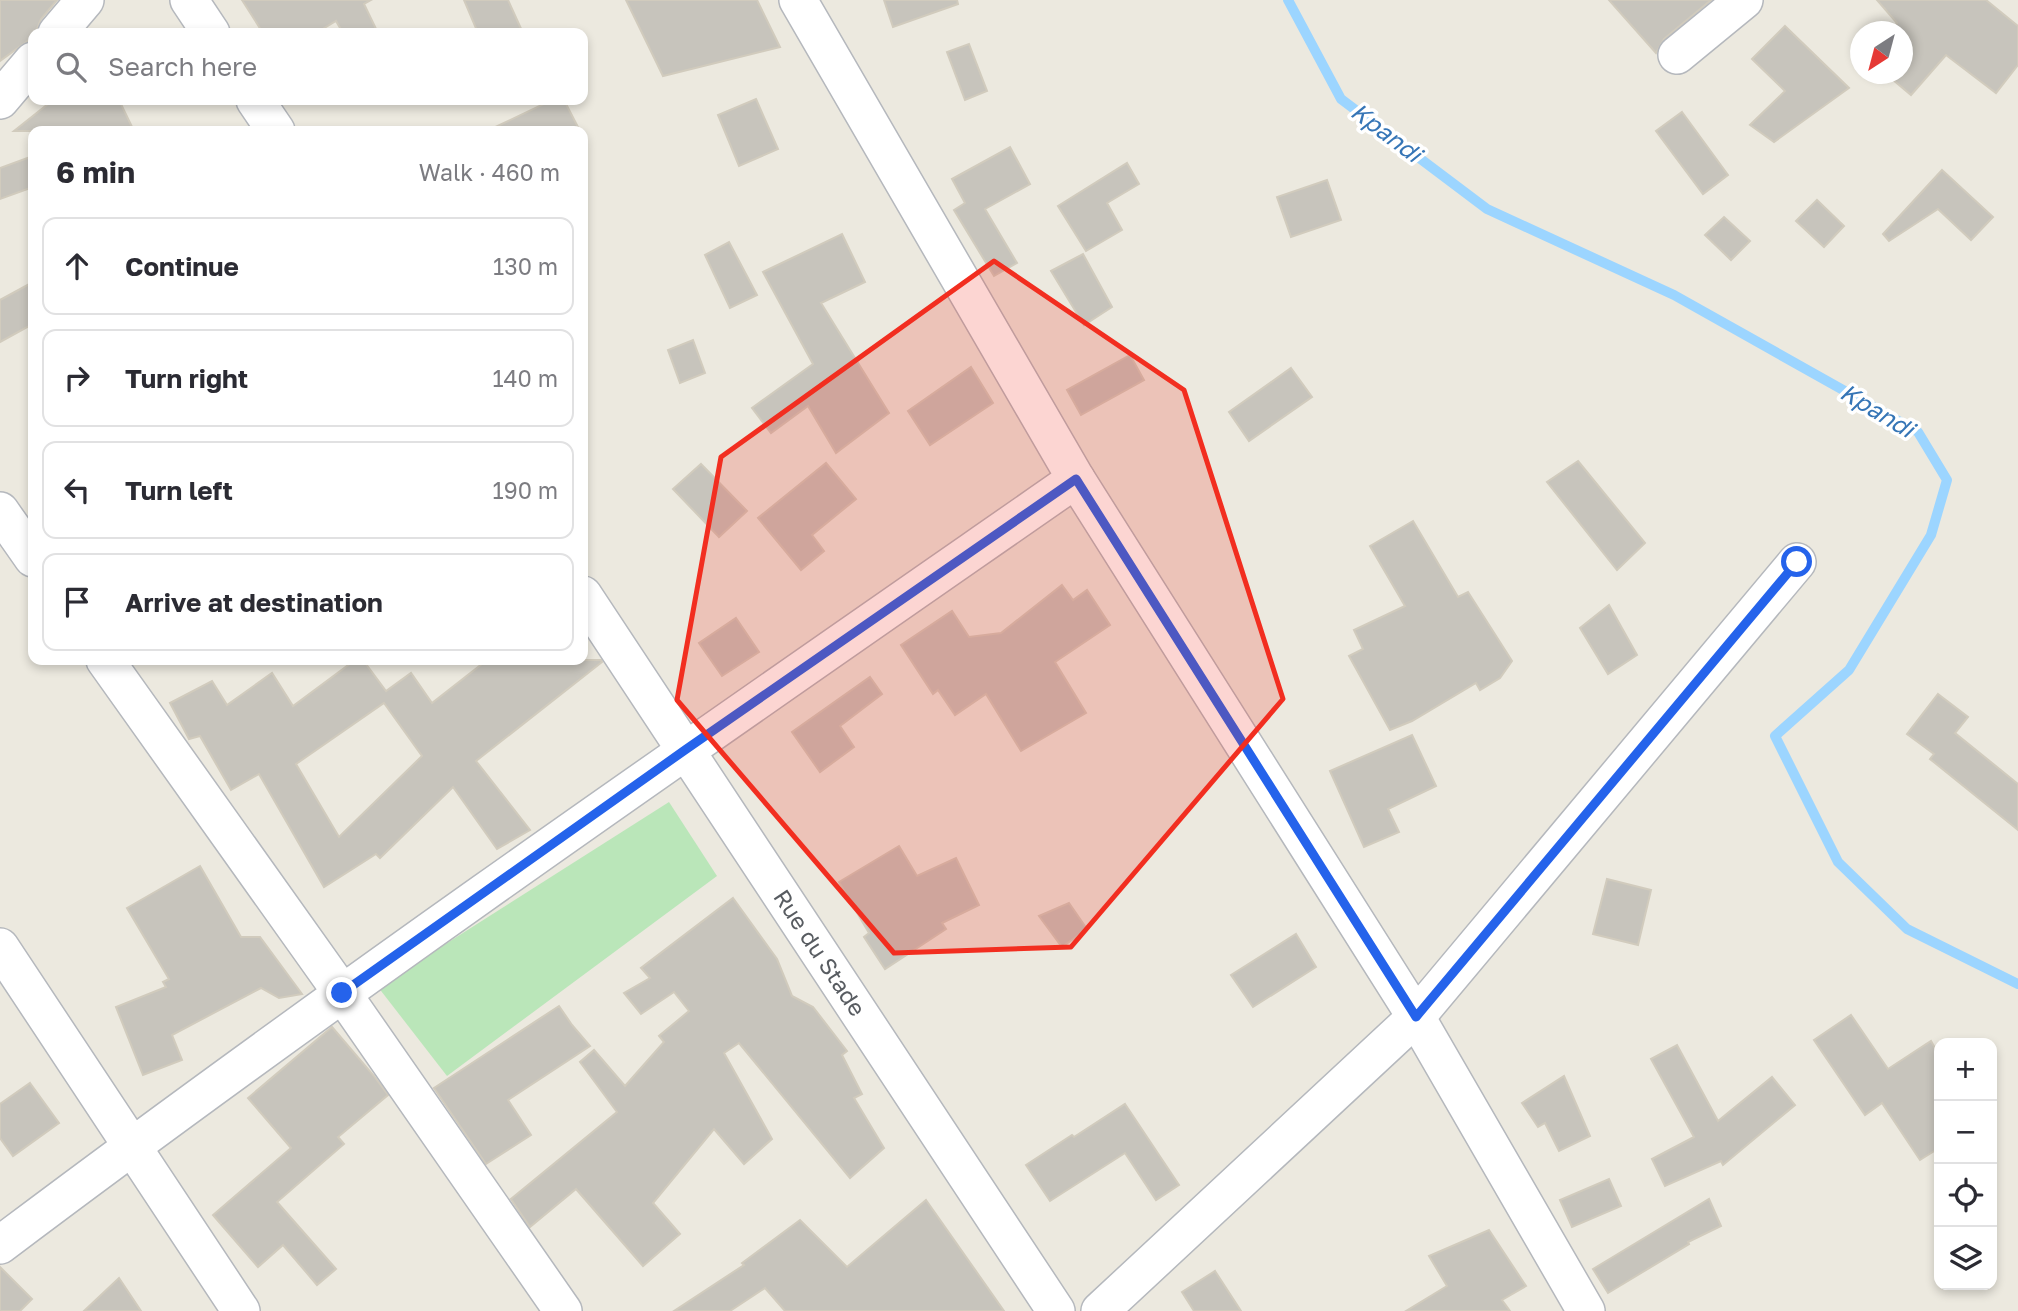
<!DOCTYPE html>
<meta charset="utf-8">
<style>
body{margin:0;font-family:"Golos Text",sans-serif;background:#f7f7f7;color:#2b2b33}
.controls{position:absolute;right:21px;bottom:21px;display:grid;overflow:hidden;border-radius:14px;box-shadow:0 4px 10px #0003}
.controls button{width:63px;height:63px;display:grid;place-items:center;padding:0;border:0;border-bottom:2px solid #e1e1e2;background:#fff;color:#2b2b33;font:35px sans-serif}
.compass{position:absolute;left:1850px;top:21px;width:63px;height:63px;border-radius:50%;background:#fff;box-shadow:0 4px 10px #0003;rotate:216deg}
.stop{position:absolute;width:21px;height:21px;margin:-16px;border:5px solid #2563eb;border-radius:50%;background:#fff}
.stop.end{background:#2563eb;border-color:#fff;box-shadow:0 2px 7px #0008}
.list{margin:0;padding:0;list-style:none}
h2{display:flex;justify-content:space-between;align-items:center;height:91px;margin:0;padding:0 28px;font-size:30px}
h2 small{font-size:23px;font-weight:400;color:#7c7c81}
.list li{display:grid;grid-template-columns:46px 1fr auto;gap:21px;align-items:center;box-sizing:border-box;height:98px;margin:0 14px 14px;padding:0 14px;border:2px solid #e1e1e2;border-radius:14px}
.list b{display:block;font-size:26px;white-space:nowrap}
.list em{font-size:23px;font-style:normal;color:#7c7c81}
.icon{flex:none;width:38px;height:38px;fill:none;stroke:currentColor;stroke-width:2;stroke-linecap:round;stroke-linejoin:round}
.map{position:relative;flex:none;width:2018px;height:1311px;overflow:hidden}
.search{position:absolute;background:#fff;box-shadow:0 4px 10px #0003;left:28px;top:28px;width:560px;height:77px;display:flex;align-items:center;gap:18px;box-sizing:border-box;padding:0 24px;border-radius:14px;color:#7c7c81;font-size:26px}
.panel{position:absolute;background:#fff;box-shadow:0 4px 10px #0003;left:28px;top:126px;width:560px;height:539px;border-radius:14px}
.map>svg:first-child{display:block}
.green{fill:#bae6b9}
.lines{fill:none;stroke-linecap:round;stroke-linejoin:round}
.stream{stroke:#9cd5ff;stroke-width:10}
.building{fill:#c7c4bc;stroke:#d1cbbd;stroke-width:2;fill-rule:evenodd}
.minor-casing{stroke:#b5b8bd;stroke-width:40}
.minor{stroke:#fff;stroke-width:37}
.route{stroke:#2563eb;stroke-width:9}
.marked{fill:#f22e20;fill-opacity:0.2;stroke:#f22e20;stroke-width:5;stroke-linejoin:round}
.labels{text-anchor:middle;stroke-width:7;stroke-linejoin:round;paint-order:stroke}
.street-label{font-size:23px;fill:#585c61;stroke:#fff}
.water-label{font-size:24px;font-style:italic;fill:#3575b6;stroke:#fff}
</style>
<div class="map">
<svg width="2018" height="1311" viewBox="0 0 2018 1311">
<rect width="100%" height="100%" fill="#ece9df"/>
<path class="green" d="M 669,802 L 717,876 L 447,1076 L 378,987 Z"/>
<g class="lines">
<path class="stream" d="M 1288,0 L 1341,99 L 1487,209 L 1674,295 L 1918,432 L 1947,480 L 1931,535 L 1849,670 L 1775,736 L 1838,862 L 1907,929 L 2018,984"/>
</g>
<g class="building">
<path d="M 0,0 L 57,0 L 41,19 L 37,29 L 37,33 L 33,33 L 33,37 L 0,61 Z"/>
<path d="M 242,0 L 371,0 L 364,4 L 378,33 L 343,33 L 336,21 L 316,33 L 263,33 Z"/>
<path d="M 464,0 L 508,0 L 523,33 L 478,33 Z"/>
<path d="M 626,0 L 757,0 L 780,47 L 663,76 Z"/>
<path d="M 884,0 L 957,0 L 958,4 L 893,27 Z"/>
<path d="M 1609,0 L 1711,0 L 1664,39 L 1656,53 Z"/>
<path d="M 1877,0 L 1986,0 L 2018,26 L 2018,65 L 1996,93 L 1946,55 L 1911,95 L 1886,74 L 1902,74 L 1902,32 L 1890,32 L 1897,23 Z"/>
<path d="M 1785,26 L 1849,88 L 1774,142 L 1750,125 L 1785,91 L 1752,59 Z"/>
<path d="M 969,44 L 987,91 L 965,100 L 947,52 Z"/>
<path d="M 756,99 L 778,149 L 739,166 L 718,115 Z"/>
<path d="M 53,100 L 119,100 L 134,131 L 14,131 Z"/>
<path d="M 552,100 L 564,100 L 580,131 L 487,131 Z"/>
<path d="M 1682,112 L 1728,175 L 1703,194 L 1656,131 Z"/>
<path d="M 1010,147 L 1030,184 L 985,209 L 1017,263 L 994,276 L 954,210 L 965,203 L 952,179 Z"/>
<path d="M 33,156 L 33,187 L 0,199 L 0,168 Z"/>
<path d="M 1127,163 L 1139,184 L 1107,203 L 1122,230 L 1086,251 L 1058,206 Z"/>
<path d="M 1942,170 L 1993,217 L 1971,240 L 1938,209 L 1889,241 L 1883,234 Z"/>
<path d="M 1327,180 L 1341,220 L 1291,237 L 1277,197 Z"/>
<path d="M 1817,200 L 1844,226 L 1824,247 L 1796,221 Z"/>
<path d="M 1724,217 L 1750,241 L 1731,260 L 1705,235 Z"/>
<path d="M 842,234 L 865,282 L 821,303 L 889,413 L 836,453 L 808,406 L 771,433 L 752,408 L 813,364 L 763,272 Z"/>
<path d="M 729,242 L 757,295 L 730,308 L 705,255 Z"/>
<path d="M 1083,254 L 1112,307 L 1084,325 L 1051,271 Z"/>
<path d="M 33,282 L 33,324 L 0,342 L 0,300 Z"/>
<path d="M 693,340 L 705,373 L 680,383 L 668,350 Z"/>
<path d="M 1130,355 L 1144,380 L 1081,415 L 1067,390 Z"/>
<path d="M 971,367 L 993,403 L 930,445 L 908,411 Z"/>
<path d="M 1291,368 L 1312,397 L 1249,441 L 1229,412 Z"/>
<path d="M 1578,461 L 1645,543 L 1617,570 L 1547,482 Z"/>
<path d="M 826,463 L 856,499 L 812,535 L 824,551 L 801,570 L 758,518 Z"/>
<path d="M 701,464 L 747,511 L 719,537 L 673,489 Z"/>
<path d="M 1413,521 L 1458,597 L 1468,592 L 1512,661 L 1500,678 L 1480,690 L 1476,683 L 1412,721 L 1390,730 L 1349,656 L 1363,649 L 1354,630 L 1405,606 L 1370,546 Z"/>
<path d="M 1062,585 L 1073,600 L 1087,590 L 1110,625 L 1055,662 L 1086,713 L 1021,751 L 986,694 L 955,715 L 938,690 L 933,694 L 901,645 L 952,611 L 969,637 L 1001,633 Z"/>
<path d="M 1609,605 L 1637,655 L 1608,674 L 1580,628 Z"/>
<path d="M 736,618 L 759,652 L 722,676 L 699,643 Z"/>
<path d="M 355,660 L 363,660 L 386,691 L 411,673 L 432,703 L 487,660 L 601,660 L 602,662 L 476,761 L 530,830 L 497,849 L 453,787 L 380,858 L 376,854 L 324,887 L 259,774 L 231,790 L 200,736 L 189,739 L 170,703 L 212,681 L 227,705 L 272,673 L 293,706 ZM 384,703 L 422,756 L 339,837 L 296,764 Z"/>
<path d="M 870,677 L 882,694 L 840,726 L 854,747 L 820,772 L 792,732 Z"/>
<path d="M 1938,694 L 1968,717 L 1955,733 L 2018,784 L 2018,830 L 1930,759 L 1934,754 L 1907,734 Z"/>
<path d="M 1412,735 L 1436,786 L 1388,809 L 1399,832 L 1364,847 L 1330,771 Z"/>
<path d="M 899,846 L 917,876 L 956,858 L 979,905 L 942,923 L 946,929 L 885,969 L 864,937 L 869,933 L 839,882 Z"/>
<path d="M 200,866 L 241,937 L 260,937 L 302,994 L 279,998 L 261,988 L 172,1035 L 182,1060 L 143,1075 L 116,1007 L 166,987 L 163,982 L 169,979 L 127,908 Z"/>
<path d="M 1607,879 L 1651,890 L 1638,945 L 1593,934 Z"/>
<path d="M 733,898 L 777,959 L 792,996 L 813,1007 L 847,1051 L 842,1055 L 862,1094 L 854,1098 L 884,1148 L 850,1178 L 739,1043 L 724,1053 L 772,1139 L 744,1164 L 714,1129 L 653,1203 L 680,1234 L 643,1266 L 576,1189 L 530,1227 L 511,1199 L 617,1112 L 580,1062 L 594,1050 L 625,1086 L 664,1042 L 659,1036 L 689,1011 L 674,992 L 641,1014 L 624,993 L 650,978 L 641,968 Z"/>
<path d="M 1069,903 L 1087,929 L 1062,947 L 1039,916 Z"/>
<path d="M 1296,934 L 1316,967 L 1253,1007 L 1231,975 Z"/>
<path d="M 559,1006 L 572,1025 L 590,1046 L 508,1100 L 531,1135 L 486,1164 L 434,1088 Z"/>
<path d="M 1851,1015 L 1888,1069 L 1931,1041 L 1939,1055 L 1939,1148 L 1920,1160 L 1882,1103 L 1865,1115 L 1814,1040 Z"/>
<path d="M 332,1027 L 374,1076 L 388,1095 L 338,1137 L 344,1144 L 277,1202 L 336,1269 L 317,1285 L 283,1245 L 258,1267 L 213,1215 L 291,1148 L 248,1098 Z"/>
<path d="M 1677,1045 L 1718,1121 L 1772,1077 L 1795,1105 L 1723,1165 L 1721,1161 L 1665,1186 L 1652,1159 L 1694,1137 L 1651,1059 Z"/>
<path d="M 1564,1076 L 1590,1136 L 1559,1151 L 1545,1123 L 1538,1127 L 1522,1103 Z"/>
<path d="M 30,1083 L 59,1123 L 13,1156 L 0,1138 L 0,1104 Z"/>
<path d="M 1125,1104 L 1179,1185 L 1156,1200 L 1125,1153 L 1050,1201 L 1026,1165 L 1072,1135 L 1074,1137 Z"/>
<path d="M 1609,1179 L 1621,1206 L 1572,1227 L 1560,1200 Z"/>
<path d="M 1709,1199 L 1721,1226 L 1688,1242 L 1689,1244 L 1608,1293 L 1593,1269 Z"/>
<path d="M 926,1200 L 1004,1311 L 785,1311 L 765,1288 L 730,1311 L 674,1311 L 744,1265 L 742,1263 L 800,1220 L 847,1267 Z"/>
<path d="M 1489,1230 L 1526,1286 L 1502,1300 L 1510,1311 L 1406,1311 L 1447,1286 L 1429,1256 Z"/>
<path d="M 0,1267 L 32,1299 L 20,1311 L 0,1311 Z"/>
<path d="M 1215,1271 L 1241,1311 L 1194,1311 L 1182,1292 Z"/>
<path d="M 119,1278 L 141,1311 L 84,1311 Z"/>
</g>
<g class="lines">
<defs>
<g id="minor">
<path d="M 189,0 L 211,33"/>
<path d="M 57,33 L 85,0"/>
<path d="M 1677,55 L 1744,0"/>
<path d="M 0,100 L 33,61"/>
<path d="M 255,100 L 276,131"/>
<path d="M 1076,479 L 1416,1017 L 1586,1311"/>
<path d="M 0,511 L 33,558"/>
<path id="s1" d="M 583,595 L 1056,1311"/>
<path d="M 105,660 L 342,993 L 563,1311"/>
<path d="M 0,947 L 241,1311"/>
<path d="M 0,1245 C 352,980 715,730 1076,479 L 798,0"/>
<path d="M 1100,1311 L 1416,1017 L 1797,562"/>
</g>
</defs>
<use href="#minor" class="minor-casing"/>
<use href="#minor" class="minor"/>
</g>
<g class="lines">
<path class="route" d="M 342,993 L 685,750 L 1076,479 L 1416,1017 L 1797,562"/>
</g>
<path class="marked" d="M 994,261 L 1184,390 L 1283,699 L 1071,947 L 894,953 L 677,700 L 721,457 Z"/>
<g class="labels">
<g class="street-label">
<text dy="8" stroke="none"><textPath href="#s1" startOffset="429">Rue du Stade</textPath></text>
</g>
<g class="water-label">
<text transform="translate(1386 133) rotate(37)" y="8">Kpandi</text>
<text transform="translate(1877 411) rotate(31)" y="8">Kpandi</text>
</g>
</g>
</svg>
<div class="controls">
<button>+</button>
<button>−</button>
<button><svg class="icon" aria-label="locate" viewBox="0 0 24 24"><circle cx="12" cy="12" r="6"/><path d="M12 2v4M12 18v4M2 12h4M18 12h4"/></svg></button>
<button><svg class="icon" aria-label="layers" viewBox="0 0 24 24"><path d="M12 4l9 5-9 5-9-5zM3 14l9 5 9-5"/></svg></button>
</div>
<svg class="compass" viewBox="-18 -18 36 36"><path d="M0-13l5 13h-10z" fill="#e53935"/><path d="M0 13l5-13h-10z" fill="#7c7c81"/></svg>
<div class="stop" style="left:1797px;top:562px"></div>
<div class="stop end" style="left:342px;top:993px"></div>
<div class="search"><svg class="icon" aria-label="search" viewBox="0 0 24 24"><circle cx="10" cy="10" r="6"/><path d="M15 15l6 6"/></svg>Search here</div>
<section class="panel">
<h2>6 min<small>Walk · 460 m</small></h2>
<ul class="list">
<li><svg class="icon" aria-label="ahead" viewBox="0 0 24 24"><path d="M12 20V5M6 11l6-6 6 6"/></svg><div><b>Continue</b></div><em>130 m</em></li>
<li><svg class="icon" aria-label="right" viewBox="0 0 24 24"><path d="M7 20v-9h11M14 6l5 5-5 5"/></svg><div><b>Turn right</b></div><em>140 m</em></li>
<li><svg class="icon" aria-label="left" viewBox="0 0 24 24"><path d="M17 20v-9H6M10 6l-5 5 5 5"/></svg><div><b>Turn left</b></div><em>190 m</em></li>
<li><svg class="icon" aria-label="arrive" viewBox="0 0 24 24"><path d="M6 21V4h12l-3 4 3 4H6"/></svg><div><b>Arrive at destination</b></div></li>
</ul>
</section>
</div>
